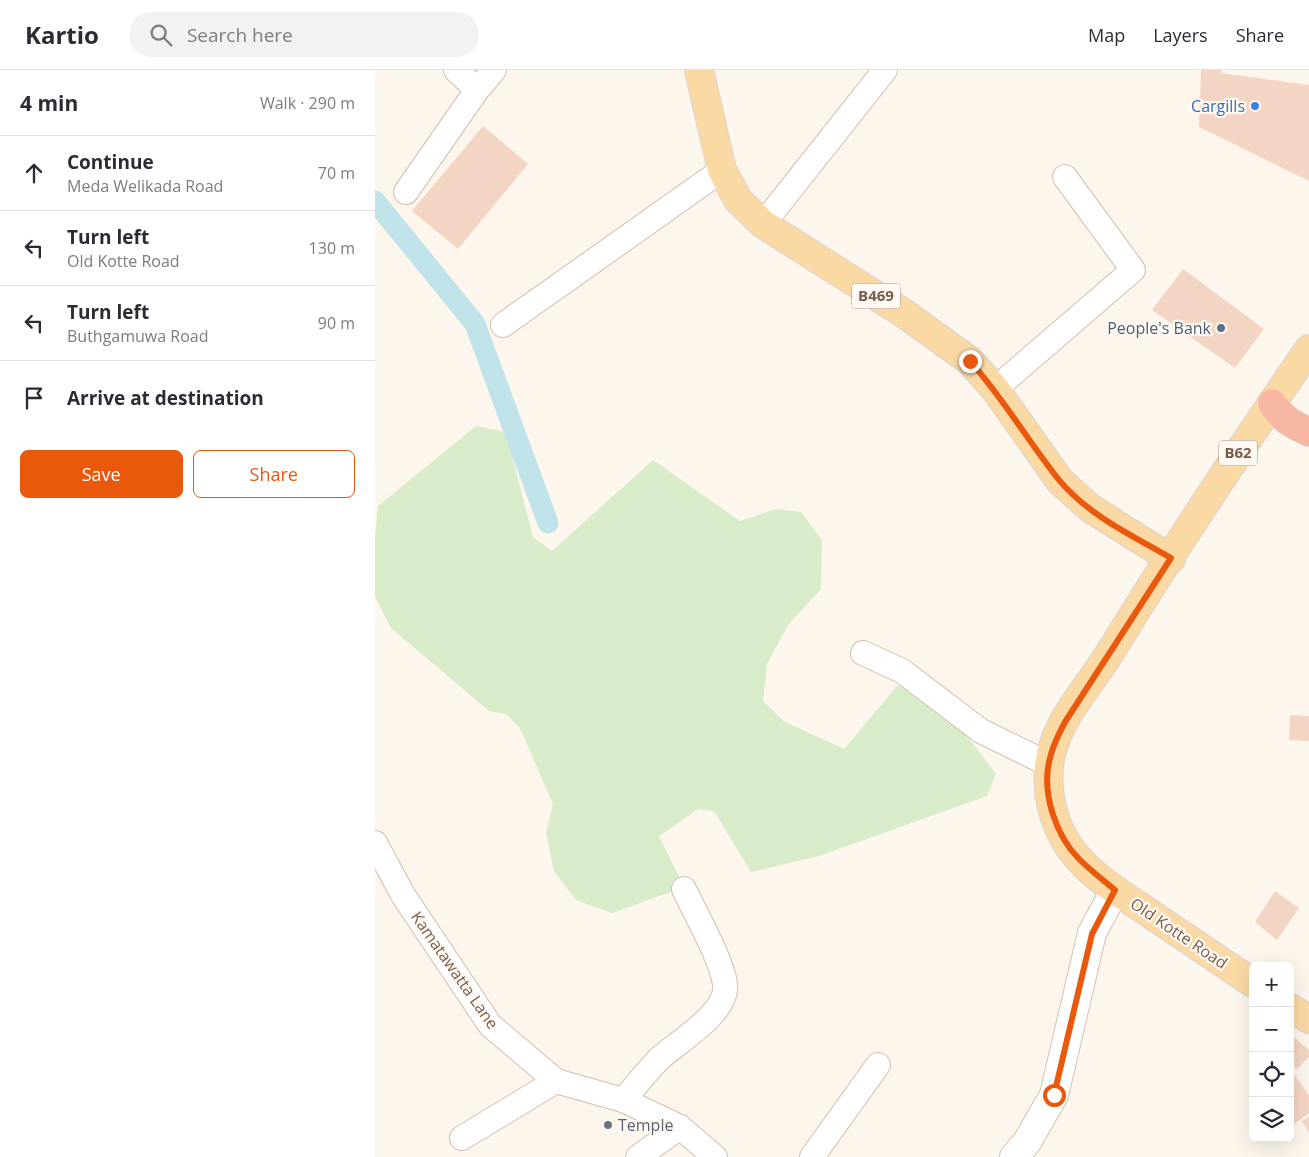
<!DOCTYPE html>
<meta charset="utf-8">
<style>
body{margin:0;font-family:"Open Sans",sans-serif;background:#f2f2f3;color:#2b2b33}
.controls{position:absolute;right:15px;bottom:15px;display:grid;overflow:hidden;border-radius:8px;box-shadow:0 5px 20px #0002}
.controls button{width:45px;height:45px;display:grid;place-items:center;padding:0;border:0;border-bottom:1px solid #e1e1e2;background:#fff;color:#2b2b33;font:25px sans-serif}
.stop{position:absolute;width:15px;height:15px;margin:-11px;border:4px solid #ea580c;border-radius:50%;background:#fff}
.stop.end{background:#ea580c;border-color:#fff;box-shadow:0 1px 5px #0008}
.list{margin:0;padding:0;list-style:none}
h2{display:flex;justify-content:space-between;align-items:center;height:65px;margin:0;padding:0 20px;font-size:21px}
h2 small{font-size:16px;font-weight:400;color:#7c7c81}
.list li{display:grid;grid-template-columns:32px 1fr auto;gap:15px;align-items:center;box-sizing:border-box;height:75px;padding:0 20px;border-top:1px solid #e1e1e2}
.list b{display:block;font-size:19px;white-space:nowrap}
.list p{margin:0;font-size:16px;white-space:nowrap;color:#7c7c81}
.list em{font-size:16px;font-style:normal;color:#7c7c81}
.actions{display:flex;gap:10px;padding:15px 20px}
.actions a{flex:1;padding:11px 0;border:1px solid #ea580c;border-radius:8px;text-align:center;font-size:18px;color:#ea580c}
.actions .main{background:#ea580c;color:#fff}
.icon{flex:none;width:28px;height:28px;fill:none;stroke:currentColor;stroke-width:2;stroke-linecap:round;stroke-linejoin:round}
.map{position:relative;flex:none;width:934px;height:1087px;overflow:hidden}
header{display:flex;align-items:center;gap:30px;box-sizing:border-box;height:70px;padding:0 25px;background:#fff;border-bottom:1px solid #e1e1e2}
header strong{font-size:24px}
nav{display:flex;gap:28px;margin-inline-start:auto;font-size:18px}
.search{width:350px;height:45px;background:#f2f2f3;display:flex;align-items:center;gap:12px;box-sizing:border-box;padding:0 18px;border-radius:28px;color:#7c7c81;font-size:19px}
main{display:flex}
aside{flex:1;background:#fff}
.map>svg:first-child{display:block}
.green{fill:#d8ecc9}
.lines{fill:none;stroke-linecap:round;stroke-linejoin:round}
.canal{stroke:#bfe3e8;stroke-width:21}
.building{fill:#f3d5c3}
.street-casing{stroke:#d1beb0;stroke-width:26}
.secondary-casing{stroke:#d6c0b0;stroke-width:30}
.primary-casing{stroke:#dad1cd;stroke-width:30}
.highway-casing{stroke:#dad1cd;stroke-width:30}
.street{stroke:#fff;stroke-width:24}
.secondary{stroke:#fff;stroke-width:28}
.primary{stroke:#fbd9a5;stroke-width:28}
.highway{stroke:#f7b7a3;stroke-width:28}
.route{stroke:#ea580c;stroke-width:6}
.shop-dot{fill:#3f7fe0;stroke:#fffaf3;stroke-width:2}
.service-dot{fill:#5c6f8a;stroke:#fffaf3;stroke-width:2}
.worship-dot{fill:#6b7280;stroke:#fffaf3;stroke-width:2}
.labels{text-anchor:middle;stroke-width:4.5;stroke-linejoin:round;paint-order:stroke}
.shield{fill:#fffaf3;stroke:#a28b7f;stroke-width:1}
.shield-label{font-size:15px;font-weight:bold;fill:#7a5c4d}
.shop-label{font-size:16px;fill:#366cbe;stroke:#fffaf3;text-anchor:end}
.service-label{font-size:16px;fill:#4e5e75;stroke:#fffaf3;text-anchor:end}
.street-label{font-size:16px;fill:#7a5c4d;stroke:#fffaf3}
.worship-label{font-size:16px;fill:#5b616d;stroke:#fffaf3;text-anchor:start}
</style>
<header>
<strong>Kartio</strong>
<div class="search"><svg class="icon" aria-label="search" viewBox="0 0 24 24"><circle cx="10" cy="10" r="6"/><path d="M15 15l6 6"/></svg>Search here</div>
<nav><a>Map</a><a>Layers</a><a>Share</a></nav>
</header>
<main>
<aside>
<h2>4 min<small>Walk · 290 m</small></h2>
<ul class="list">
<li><svg class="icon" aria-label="ahead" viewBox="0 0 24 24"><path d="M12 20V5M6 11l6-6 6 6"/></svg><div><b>Continue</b><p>Meda Welikada Road</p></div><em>70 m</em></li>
<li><svg class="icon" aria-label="left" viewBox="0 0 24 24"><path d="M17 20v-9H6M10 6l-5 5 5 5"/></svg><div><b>Turn left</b><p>Old Kotte Road</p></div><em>130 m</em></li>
<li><svg class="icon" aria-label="left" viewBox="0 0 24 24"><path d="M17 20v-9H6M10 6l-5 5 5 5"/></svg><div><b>Turn left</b><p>Buthgamuwa Road</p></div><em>90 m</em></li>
<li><svg class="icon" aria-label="arrive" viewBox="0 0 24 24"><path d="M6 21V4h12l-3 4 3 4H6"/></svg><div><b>Arrive at destination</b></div></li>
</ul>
<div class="actions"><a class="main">Save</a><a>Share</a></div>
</aside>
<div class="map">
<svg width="934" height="1087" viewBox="0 0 934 1087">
<rect width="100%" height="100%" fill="#fdf6ec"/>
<path class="green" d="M 101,356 L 131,362 L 158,467 L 177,481 L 278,390 L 365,451 L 401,439 L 426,442 L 447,470 L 446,519 L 413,555 L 392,594 L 388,631 L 408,651 L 469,679 L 522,616 L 555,617 L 621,704 L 612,726 L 444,786 L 376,802 L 339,741 L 323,739 L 284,766 L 305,809 L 301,820 L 237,843 L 201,830 L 179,801 L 171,763 L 178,734 L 145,658 L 131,644 L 114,641 L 16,558 L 0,527 L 0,466 L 3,436 Z"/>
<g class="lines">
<path class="canal" d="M 0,131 L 100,254 L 173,453"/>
</g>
<g class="building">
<path d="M 826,0 L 846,0 L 846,3 L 934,15 L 934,111 L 824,57 Z"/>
<path d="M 108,56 L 153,94 L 83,179 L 37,141 Z"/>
<path d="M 808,199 L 889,259 L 860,298 L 777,240 Z"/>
<path d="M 915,645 L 934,646 L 934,671 L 914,670 Z"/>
<path d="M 900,821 L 924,838 L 902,870 L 880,852 Z"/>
<path d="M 915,964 L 934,980 L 934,987 L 922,999 L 915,993 Z"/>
<path d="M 920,1006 L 934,1025 L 934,1043 L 915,1057 L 915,1009 Z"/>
<path d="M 934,1047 L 934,1063 L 927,1051 Z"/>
</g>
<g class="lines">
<defs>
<g id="street">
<path d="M 81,0 L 102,20"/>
<path d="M 31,122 L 102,20 L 119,0"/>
<path d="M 388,154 L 510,0"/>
<path d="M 128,255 L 347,100"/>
<path d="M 620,319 L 758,200 L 690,107"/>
<path d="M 488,583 L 527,601 L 606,661 L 673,694"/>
<path d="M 0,773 L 28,825 L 115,955 L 181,1011 L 248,1030 L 305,1057 L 340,1087"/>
<path d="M 248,1030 C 260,1017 271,1002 284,989 C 302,972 354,943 350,914 C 347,890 320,843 309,819"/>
<path d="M 87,1068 L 181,1011"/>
<path d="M 263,1087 L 305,1057"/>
<path d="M 437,1087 L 503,995"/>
</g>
<path id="secondary" d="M 639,1087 L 652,1072 L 679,1025 L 717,863 L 740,820"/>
<g id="primary">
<path d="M 324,0 L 347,100 L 363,130 L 388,154 L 530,244 L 595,291 L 620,319 L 685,411 L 715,438 L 796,489"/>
<path d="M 878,913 C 845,891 813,869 780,847 C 750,826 710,804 691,772 C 674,743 668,706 679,674 C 690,640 718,611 736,581 C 799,478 866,378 934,279"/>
<path d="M 915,938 L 934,949"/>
</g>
<path id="highway" d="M 897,333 C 906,348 918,355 934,362"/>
</defs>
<use href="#street" class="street-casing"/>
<use href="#secondary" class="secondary-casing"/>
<use href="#primary" class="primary-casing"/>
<use href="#highway" class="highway-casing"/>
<use href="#street" class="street"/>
<use href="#secondary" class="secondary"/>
<use href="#primary" class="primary"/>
<use href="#highway" class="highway"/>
</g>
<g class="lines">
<path class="route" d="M 595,291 C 628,328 653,371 684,410 C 713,445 758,466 796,488 L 690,652 C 683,665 677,677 674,692 C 667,724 681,766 704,789 C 715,800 728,810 740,820 L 717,864 L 679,1025"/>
</g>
<circle class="shop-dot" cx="880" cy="36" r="5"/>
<circle class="service-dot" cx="846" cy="258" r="5"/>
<circle class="worship-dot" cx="233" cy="1055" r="5"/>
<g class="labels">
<g class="shield">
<rect x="477" y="213.5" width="48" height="25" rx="4"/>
<rect x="844" y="370.5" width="38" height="25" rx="4"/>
</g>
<g class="shield-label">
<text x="501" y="231">B469</text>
<text x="863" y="388">B62</text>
</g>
<g class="shop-label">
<text x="870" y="42">Cargills</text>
</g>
<g class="service-label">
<text x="836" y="264">People's Bank</text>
</g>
<g class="street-label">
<text transform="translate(804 863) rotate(34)" y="6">Old Kotte Road</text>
<text transform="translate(80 900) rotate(55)" y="6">Kamatawatta Lane</text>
</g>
<g class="worship-label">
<text x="243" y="1061">Temple</text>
</g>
</g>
</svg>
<div class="controls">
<button>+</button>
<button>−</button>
<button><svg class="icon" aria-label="locate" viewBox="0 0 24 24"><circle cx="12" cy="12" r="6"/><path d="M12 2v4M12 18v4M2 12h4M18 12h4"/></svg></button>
<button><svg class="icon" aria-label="layers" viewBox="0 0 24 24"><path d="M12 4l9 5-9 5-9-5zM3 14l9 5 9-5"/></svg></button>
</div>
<div class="stop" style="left:679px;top:1025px"></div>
<div class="stop end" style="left:595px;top:291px"></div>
</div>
</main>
